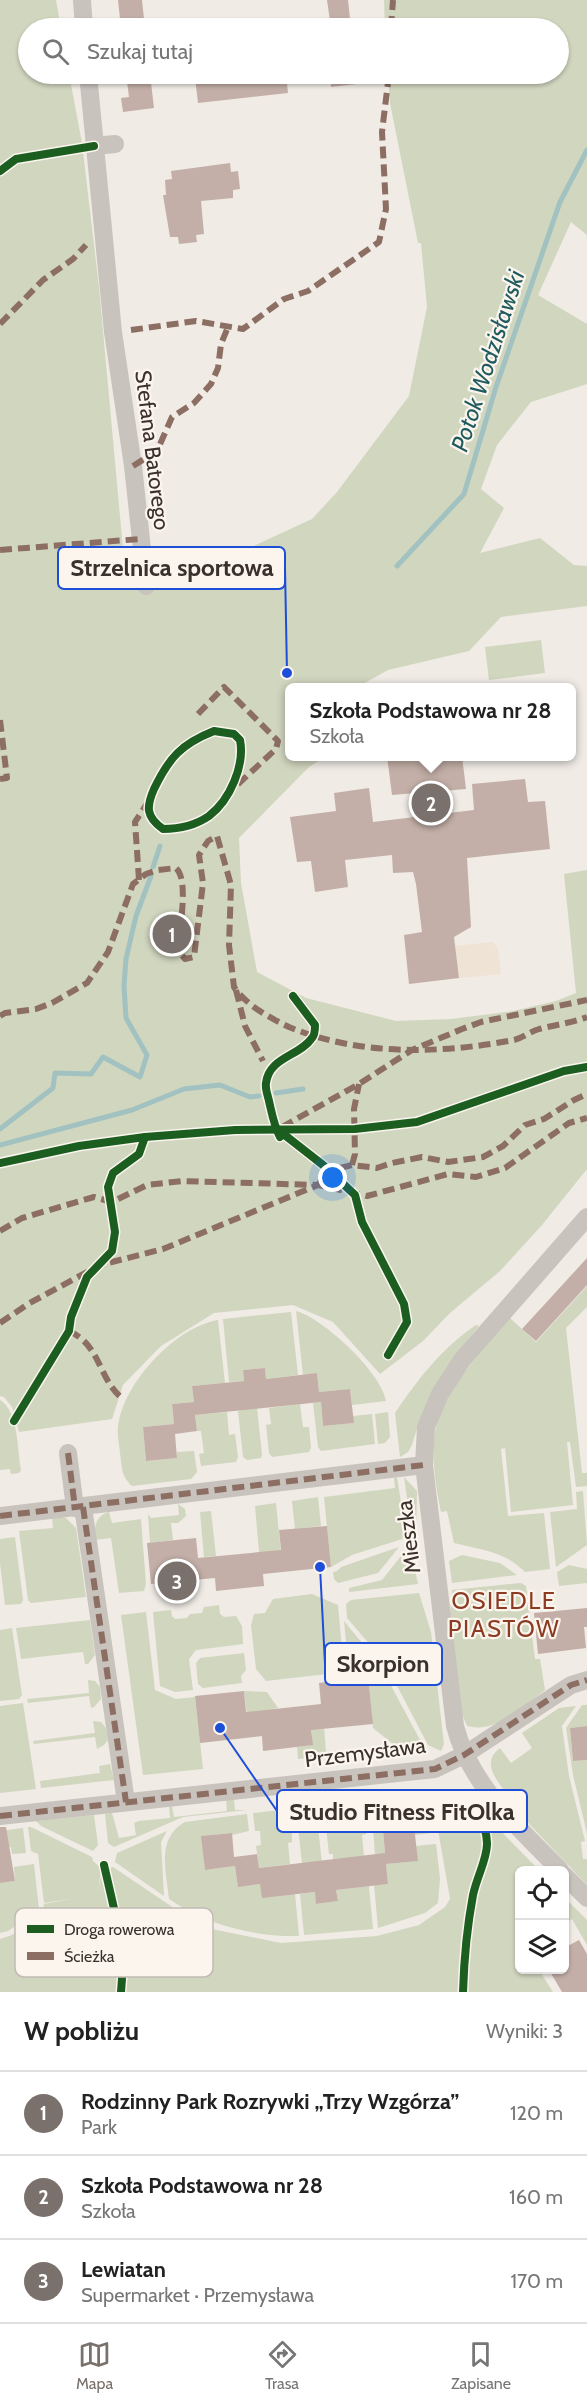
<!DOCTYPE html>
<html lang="pl">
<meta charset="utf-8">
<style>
body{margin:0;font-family:Cabin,sans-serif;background:#f2f2f2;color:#222}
.controls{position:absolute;right:18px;bottom:18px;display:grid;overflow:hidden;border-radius:9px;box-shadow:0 2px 4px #0004}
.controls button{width:54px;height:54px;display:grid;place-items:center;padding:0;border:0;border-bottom:2px solid #e0e0e0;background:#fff;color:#222;font:30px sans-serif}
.you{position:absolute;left:333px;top:1178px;width:21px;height:21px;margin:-15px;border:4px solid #fff;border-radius:50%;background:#1a73e8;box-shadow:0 0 0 9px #1a73e833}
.badge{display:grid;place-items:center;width:39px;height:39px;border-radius:50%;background:#7a716c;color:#fff;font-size:20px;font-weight:700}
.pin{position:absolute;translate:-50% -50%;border:3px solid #fff;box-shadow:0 2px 6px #0006}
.popup{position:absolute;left:285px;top:683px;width:291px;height:78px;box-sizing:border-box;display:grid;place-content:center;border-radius:9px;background:#fff;filter:drop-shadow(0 2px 4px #0005);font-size:20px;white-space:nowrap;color:#767676}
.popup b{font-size:22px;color:#222}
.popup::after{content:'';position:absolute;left:50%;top:100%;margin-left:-12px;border:12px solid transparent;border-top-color:#fff}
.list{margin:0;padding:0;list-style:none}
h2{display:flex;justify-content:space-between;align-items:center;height:78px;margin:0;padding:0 24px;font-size:26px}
h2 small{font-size:20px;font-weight:400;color:#767676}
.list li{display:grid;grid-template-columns:39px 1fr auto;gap:18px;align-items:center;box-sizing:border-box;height:84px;padding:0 24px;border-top:2px solid #e0e0e0}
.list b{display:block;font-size:22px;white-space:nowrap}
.list p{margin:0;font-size:20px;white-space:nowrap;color:#767676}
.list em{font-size:20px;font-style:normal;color:#767676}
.icon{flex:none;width:33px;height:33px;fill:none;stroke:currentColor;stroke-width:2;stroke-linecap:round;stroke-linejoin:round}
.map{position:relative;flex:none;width:587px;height:1992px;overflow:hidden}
.search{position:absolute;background:#fff;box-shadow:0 2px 4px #0004;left:18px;right:18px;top:18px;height:66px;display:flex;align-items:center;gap:15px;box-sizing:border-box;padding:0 21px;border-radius:33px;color:#767676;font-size:22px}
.sheet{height:330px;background:#fff}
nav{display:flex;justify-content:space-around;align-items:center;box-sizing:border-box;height:84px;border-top:2px solid #e0e0e0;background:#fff;font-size:16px;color:#767676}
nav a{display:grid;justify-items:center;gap:3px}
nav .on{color:#7a716c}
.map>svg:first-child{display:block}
.green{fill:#d1d6bf}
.plaza{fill:#eee3d5}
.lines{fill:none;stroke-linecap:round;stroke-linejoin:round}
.stream{stroke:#a1c2c1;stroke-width:5}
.building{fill:#c3afa7}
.minor{stroke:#c9c3be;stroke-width:18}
.quiet{stroke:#8d6e63;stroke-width:6;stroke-dasharray:12 6;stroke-linecap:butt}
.cycleway-casing{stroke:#fbf5ee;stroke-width:11}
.cycleway{stroke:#1b5e20;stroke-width:8}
.labels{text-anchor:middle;stroke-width:4.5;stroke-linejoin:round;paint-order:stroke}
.street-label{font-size:22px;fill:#3b302b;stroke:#fbf5ee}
.water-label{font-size:24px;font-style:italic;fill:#1f5a5e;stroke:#fbf5ee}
.neighbourhood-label{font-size:24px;letter-spacing:1.5px;fill:#8c3b22;stroke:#fbf5ee}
.key{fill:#fbf5ee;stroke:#c1bab4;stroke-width:1.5}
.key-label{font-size:16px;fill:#3b302b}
.leader{fill:none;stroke:#1d4ed8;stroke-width:2}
.callout-dot{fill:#1d4ed8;stroke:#fbf5ee;stroke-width:2}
.callout{fill:#fbf5ee;stroke:#1d4ed8;stroke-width:2}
.callout-label{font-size:24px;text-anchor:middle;font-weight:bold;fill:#3b302b}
</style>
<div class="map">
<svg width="587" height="1992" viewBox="0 0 587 1992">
<rect width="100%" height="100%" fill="#f0ebe5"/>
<g class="green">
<path d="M 0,0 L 56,0 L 61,28 L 28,28 L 28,74 L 69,74 L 82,143 L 99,287 L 126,582 L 171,576 L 232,556 L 312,519 L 337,492 L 409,396 L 427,307 L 421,243 L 418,243 L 390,103 L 388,74 L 558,74 L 558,28 L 385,28 L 384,0 L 587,0 L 587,235 L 571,222 L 538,295 L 587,324 L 587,384 L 531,402 L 497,445 L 481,489 L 504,508 L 480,553 L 540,538 L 574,565 L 587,566 L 587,606 L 501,617 L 469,651 L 388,670 L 363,684 L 362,687 L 290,688 L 290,756 L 320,757 L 320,760 L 309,767 L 239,838 L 241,883 L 257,972 L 306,998 L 396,1021 L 451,1019 L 513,1011 L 556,1001 L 576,993 L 564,874 L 587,870 L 587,1169 L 542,1225 L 500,1271 L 450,1313 L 423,1341 L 380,1374 L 333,1322 L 293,1305 L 214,1313 L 161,1346 L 123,1385 L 112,1419 L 19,1432 L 12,1407 L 4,1397 L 0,1396 Z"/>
<path d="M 541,640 L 545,673 L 489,680 L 485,647 Z"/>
<path d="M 587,1286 L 587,1307 L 566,1328 L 582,1473 L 587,1473 L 587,1486 L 576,1487 L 570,1442 L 567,1442 L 573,1505 L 511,1512 L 505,1448 L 501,1449 L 508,1516 L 544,1513 L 550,1569 L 525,1572 C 505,1551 481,1550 454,1543 L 447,1511 L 441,1512 C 436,1487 429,1448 437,1424 C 449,1384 483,1350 510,1318 L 536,1342 Z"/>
<path d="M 296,1311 C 323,1318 382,1373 386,1401 L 352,1405 L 350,1389 L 319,1392 L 317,1373 L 303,1375 Z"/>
<path d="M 291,1312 L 298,1375 L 266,1379 L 265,1368 L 243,1370 L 244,1381 L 229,1382 L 223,1319 Z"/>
<path d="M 218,1320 L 225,1383 L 192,1386 L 194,1402 L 172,1404 L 174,1424 L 143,1427 L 146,1461 L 177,1458 L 177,1452 L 194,1451 L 197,1472 L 191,1479 L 132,1486 C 121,1476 122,1467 120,1453 C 119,1442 116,1431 119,1421 C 127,1380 176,1327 218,1320 Z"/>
<path d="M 476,1325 L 479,1326 C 446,1367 427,1394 412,1445 L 408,1452 L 400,1457 L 395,1413 C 418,1379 442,1348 476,1325 Z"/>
<path d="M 256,1399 L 262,1454 L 261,1458 L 247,1460 L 243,1457 L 238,1411 L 247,1409 Z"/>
<path d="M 0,1400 C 19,1412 17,1449 21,1470 L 19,1473 L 11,1474 L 10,1469 L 0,1470 Z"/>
<path d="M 321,1402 L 323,1426 L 353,1423 L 353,1416 L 372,1414 L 375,1444 L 321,1451 L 318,1447 L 313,1403 Z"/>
<path d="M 300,1404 L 303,1427 L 309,1427 L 311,1448 L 309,1452 L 272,1457 L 269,1453 L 266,1425 L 271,1424 L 269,1408 Z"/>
<path d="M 227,1412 L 229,1435 L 235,1434 L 238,1457 L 236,1462 L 201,1466 L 199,1454 L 204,1453 L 201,1431 L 197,1431 L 195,1415 Z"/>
<path d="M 388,1412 L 390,1437 L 385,1443 L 378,1444 L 375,1414 Z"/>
<path d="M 397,1477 L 406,1534 L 402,1539 L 352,1555 L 331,1567 L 324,1497 L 395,1488 L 394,1478 Z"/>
<path d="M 404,1477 L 417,1491 L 416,1540 L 413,1540 Z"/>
<path d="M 583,1491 L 587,1545 L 556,1567 L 550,1512 L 577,1509 L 576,1492 Z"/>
<path d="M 318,1497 L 321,1526 L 295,1529 L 292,1501 Z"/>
<path d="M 276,1503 L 281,1553 L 259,1552 L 255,1506 Z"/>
<path d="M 178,1504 L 185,1509 L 186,1516 L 178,1523 L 171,1523 L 173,1540 L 150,1543 L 148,1514 L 151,1518 L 179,1515 Z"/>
<path d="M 211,1511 L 216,1556 L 204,1557 L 200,1512 Z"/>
<path d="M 109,1512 L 112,1523 L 141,1519 L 146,1584 L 144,1591 L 119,1593 L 111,1538 L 95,1540 C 94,1527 95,1516 109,1512 Z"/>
<path d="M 60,1516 L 66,1518 L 76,1528 L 86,1597 L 31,1603 L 28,1600 L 19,1531 L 53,1528 L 52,1517 Z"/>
<path d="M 15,1537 L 23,1600 L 21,1604 L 5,1605 L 0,1563 L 0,1539 Z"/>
<path d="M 399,1547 L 378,1573 L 338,1583 L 334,1579 L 333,1572 L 337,1571 L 341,1567 Z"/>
<path d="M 405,1551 L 408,1567 L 414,1566 L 418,1584 L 349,1592 L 349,1588 L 382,1580 Z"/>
<path d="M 462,1555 L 500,1563 L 517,1575 L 452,1583 L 449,1561 Z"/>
<path d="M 569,1565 L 587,1569 L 587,1583 L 559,1586 L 557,1572 Z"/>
<path d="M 521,1583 L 526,1586 L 535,1659 L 540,1659 L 545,1690 C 524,1706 495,1734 467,1726 L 462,1714 L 450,1615 L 452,1590 Z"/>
<path d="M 419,1593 L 431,1632 L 444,1744 L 441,1751 L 428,1745 L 384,1661 L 347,1618 L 346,1604 L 351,1600 Z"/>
<path d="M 312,1594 L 338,1605 L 344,1672 L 266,1681 L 256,1669 L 251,1625 L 254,1614 L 265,1613 L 273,1599 Z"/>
<path d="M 219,1605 L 220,1614 L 224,1617 L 236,1616 L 242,1626 L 243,1644 L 196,1650 L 189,1659 L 193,1690 L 175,1692 L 160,1686 L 153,1612 L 171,1610 L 172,1616 L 175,1619 L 187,1618 L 190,1614 L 202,1613 L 204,1607 Z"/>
<path d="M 146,1612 L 155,1690 L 176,1699 L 195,1697 L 203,1769 L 143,1775 L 121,1615 Z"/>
<path d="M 90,1620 L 95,1655 L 88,1664 L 85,1664 L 83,1652 L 21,1659 L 16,1628 Z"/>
<path d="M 344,1621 L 380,1665 L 420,1740 L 420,1746 L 398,1748 L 373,1728 L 368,1677 L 366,1672 L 349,1674 Z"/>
<path d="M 12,1628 L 22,1695 L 19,1699 L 0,1701 L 0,1630 Z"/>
<path d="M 244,1653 L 246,1670 L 241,1676 L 242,1683 L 203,1688 L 198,1684 L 196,1663 L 200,1658 Z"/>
<path d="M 88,1680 L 95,1681 L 100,1687 L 101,1699 L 94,1707 L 91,1708 L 89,1696 L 28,1703 L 27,1699 L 89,1693 Z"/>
<path d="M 244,1691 L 267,1692 L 278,1708 L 247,1715 Z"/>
<path d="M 23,1703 L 36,1789 L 0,1793 L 0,1706 Z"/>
<path d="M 582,1705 L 587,1705 L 587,1726 L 570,1728 L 573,1761 L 587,1760 L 587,1833 L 573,1775 L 566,1728 Z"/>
<path d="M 576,1706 L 562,1726 L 569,1776 L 585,1841 L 581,1842 L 583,1859 L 587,1859 L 587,1885 L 499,1792 L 503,1789 C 493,1775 483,1761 500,1748 L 511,1763 L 532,1748 L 522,1733 L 559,1708 Z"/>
<path d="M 93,1721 L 101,1722 L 106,1728 L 108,1740 L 104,1745 L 97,1749 L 95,1737 L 34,1744 L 33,1741 L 95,1733 Z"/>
<path d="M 324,1726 L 326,1752 L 338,1751 L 338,1755 L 298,1759 L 297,1747 L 312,1745 L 311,1728 Z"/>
<path d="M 110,1764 L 114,1780 L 41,1788 L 40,1781 L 100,1773 L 99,1766 Z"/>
<path d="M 455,1791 L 465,1795 L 473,1803 L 473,1809 L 479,1812 L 480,1810 L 539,1870 L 520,1870 L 520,1970 L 539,1970 L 553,1992 L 0,1992 L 0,1939 L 12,1935 L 43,1909 L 44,1904 L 70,1899 L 44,1903 L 38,1854 L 31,1851 L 28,1827 L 31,1827 L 92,1857 L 93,1861 L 101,1868 L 98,1893 L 102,1868 L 105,1870 L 113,1867 L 202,1927 L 281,1943 L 377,1936 L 419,1925 L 445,1907 L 450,1899 L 432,1795 Z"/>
<path d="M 424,1794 L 427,1795 L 433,1830 L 431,1833 L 415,1835 L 413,1826 L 383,1830 L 385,1854 L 375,1855 L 371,1800 Z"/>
<path d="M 226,1799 L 234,1799 L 235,1810 L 247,1810 L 183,1817 L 114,1847 L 108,1843 L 105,1814 L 112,1813 L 119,1838 L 136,1835 L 134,1823 L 139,1821 L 170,1818 L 169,1806 L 172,1806 L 174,1817 L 227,1811 Z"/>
<path d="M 362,1801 L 365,1803 L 367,1824 L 365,1824 L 366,1834 L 362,1835 L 364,1857 L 333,1860 L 333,1854 L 329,1854 L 324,1808 L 326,1805 Z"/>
<path d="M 314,1806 L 316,1808 L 323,1873 L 302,1863 L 296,1810 Z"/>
<path d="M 288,1809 L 291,1810 L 292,1842 L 288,1843 L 290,1864 L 259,1868 L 256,1846 L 261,1845 L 260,1831 L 255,1831 L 253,1813 Z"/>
<path d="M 247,1814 L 249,1831 L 232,1835 L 231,1833 L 202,1836 L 205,1870 L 235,1866 L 238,1886 L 260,1884 L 295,1894 L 299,1936 C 254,1937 206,1925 169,1899 C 166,1871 156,1838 185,1822 Z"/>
<path d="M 94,1815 L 98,1845 L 93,1851 L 41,1826 L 36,1821 Z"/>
<path d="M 23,1828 L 26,1853 L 12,1854 L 11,1847 L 0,1849 L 0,1831 Z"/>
<path d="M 167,1831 L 161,1842 L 164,1896 L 115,1862 L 117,1853 Z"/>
<path d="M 436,1844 L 440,1879 L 438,1903 L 425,1913 L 378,1928 L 374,1885 L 388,1884 L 386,1864 L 417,1861 L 416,1846 Z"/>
<path d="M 34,1864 L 39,1910 L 8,1931 L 0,1933 L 0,1883 L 15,1881 L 14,1867 Z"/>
<path d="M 369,1886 L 373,1929 L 304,1935 L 300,1894 L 315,1892 L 317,1904 L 338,1901 L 336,1890 Z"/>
<path d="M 564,1897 L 587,1920 L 587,1945 L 572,1919 L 565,1923 Z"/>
</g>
<path class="plaza" d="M 493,942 L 498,949 L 501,974 L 459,978 L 455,946 Z"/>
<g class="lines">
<g class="stream">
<path d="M 397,566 L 464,494 L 496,387 L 560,202 L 587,150"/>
<path d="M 153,867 L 160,846"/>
<path d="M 276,1093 L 303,1089"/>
<path d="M 0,1129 L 53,1088 L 55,1073 L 91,1074 L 103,1057 L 140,1077 L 147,1055 L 126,1018 L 124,986 L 126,959 L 136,916 L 151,876"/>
<path d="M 0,1145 L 132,1110 L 184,1089 L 220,1085 L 250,1097 L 259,1096"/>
</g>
</g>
<g class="building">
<path d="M 118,0 L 142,0 L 145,28 L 121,28 Z"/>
<path d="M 327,0 L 348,0 L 351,28 L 331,28 Z"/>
<path d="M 126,74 L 150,74 L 154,108 L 123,112 L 121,98 L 129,97 Z"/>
<path d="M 207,74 L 286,74 L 288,93 L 198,103 L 195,77 L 207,75 Z"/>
<path d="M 330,74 L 372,74 L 373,82 L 331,87 Z"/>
<path d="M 230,163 L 231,172 L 238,171 L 240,189 L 233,190 L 233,198 L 201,201 L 204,234 L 196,235 L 197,242 L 179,244 L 178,237 L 170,237 L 163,195 L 166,195 L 165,180 L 172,179 L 171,171 Z"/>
<path d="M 387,756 L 462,756 L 466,789 L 392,795 Z"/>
<path d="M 525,779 L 528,802 L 545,801 L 550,849 L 467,858 L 471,927 L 454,937 L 459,978 L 409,984 L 404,935 L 422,932 L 416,884 L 413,872 L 393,873 L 392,855 L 345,860 L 348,887 L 315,892 L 311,861 L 297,862 L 290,817 L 336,811 L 334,793 L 369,788 L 373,822 L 474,810 L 472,784 Z"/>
<path d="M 587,1258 L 587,1285 L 536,1341 L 522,1329 Z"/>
<path d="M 265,1368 L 266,1379 L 317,1373 L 319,1392 L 350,1389 L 354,1423 L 323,1426 L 321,1402 L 195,1415 L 197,1431 L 175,1434 L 177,1458 L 146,1461 L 143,1427 L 174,1424 L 172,1404 L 194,1402 L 192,1386 L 244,1381 L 243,1370 Z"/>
<path d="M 327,1526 L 331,1567 L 263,1574 L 264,1586 L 216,1591 L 215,1578 L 151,1584 L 147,1543 L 196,1538 L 198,1558 L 281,1550 L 279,1530 Z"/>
<path d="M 587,1608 L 587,1627 L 584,1627 L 586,1648 L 538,1654 L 534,1613 Z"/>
<path d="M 368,1677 L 373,1724 L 311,1730 L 313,1745 L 263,1751 L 262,1736 L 200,1743 L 195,1696 L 244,1691 L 246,1712 L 321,1704 L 319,1683 Z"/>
<path d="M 587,1726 L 587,1760 L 573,1761 L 570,1728 Z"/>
<path d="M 414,1826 L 418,1861 L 386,1864 L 388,1884 L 336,1890 L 338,1901 L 316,1904 L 315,1892 L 262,1898 L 260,1884 L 238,1887 L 235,1866 L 205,1870 L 201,1836 L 232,1833 L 234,1857 L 257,1854 L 259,1868 L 385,1853 L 383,1830 Z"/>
<path d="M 0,1827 L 6,1827 L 15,1881 L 0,1883 Z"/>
<path d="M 579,1940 L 587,1954 L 587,1992 L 562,1992 L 549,1970 L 564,1970 L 564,1948 Z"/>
</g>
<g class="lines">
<g class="minor">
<path d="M 82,0 L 84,28"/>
<path d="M 88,74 L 113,332 L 133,466 L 146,586"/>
<path d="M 94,146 L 115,144"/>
<path d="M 68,1453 L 75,1508"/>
<path d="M 83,1507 L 126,1802"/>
<path d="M 0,1516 L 424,1465"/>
<path d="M 0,1816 L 435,1769 L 464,1755 L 571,1685 L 587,1680"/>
<path d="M 560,1870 C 519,1828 470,1785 455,1726 L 424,1465 L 426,1427 L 440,1394 L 462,1360 L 587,1217"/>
<path d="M 564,1875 L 587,1898"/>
</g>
<g class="quiet">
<path d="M 391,28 L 393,0"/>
<path d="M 0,324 L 43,280 L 73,259 L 86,245"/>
<path d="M 131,330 L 196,321 L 243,329 L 284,299 L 308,291 L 379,242 L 386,209 L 382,132 L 389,74"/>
<path d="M 133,466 L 157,451 L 172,417 L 194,403 L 211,384 L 218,368 L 221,344 L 228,327"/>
<path d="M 0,550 L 140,539"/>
<path d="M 198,714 L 224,687 L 278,741 L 276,749 L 236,786"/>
<path d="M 0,720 L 7,778 L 0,779"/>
<path d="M 139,880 L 135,822 L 148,802"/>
<path d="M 236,990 L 245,1026 L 263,1061"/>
<path d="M 0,1016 L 5,1013 L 36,1009 L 52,1003 L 87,983 L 108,952 L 133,884 L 146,874 L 158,870 L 176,868 C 190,881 178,932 179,952 L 185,959 L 194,957 L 203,883 L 199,855 L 208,841 L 217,836 L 231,885 L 229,945 L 234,987 C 246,1005 270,1018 289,1027 C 359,1056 440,1054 514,1040 C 523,1038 529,1032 539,1029 C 555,1025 571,1023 587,1017"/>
<path d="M 282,1127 L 359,1084 L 412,1050 L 462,1029 L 481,1022 L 587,1000"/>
<path d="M 352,1165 L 355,1154 L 354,1109 L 359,1084"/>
<path d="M 0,1231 L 22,1218 L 94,1197 L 112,1202 L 147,1185 L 182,1181 L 318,1185 L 367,1196 L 448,1174 L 476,1177 L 505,1168 L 569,1123 L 587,1118"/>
<path d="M 0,1323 L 28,1304 L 100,1265 L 163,1249 L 318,1185 L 328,1171 L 352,1165 L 377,1168 L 392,1163 L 422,1157 L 448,1162 L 483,1157 L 503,1146 L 525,1125 L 544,1119 L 574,1100 L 587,1094"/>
<path d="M 69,1331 C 101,1345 98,1379 123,1399"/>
<path d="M 68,1453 L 75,1508"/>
<path d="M 83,1507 L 126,1802"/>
<path d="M 0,1516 L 424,1465"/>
<path d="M 0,1816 L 435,1769 L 464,1755 L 571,1685 L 587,1680"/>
</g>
<defs>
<g id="cycleway">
<path d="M 0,171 L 16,159 L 94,146"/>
<path d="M 214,731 L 234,734 L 240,740 C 245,765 230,800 209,816 C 196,825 179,829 163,829 C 146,817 146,807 154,789 C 169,758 181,744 214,731 Z"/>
<path d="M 277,1129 L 323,1165 L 355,1195 L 362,1222 L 404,1304 L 407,1322 L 388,1355"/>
<path d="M 280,1137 C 274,1126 272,1114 269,1101 C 268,1096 265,1089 266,1083 C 269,1057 300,1056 312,1038 C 315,1035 315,1029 315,1025 L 293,996"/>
<path d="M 0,1163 L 79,1146 L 145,1137 L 235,1130 L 355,1129 L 417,1122 L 564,1071 L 587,1067"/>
<path d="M 14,1421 L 69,1331 L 71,1317 L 87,1277 L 112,1251 L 115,1232 L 108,1187 L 113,1173 L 139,1154 L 145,1137"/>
<path d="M 104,1865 L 124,1952 L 121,1992"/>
<path d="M 463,1992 C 464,1960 467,1927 473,1895 C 480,1863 499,1846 476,1812"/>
</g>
</defs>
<use href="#cycleway" class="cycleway-casing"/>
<use href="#cycleway" class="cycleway"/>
</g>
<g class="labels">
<g class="street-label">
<text transform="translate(153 450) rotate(83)" y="8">Stefana Batorego</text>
<text transform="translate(408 1537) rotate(-97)" y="8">Mieszka</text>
<text transform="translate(365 1752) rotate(-7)" y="8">Przemysława</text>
</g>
<g class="water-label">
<text transform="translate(488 361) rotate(-72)" y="8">Potok Wodzisławski</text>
</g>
<g class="neighbourhood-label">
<text x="504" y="1609">OSIEDLE<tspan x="504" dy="28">PIASTÓW</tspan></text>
</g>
</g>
<rect x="15" y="1908" width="198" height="69" rx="9" class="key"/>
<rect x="27" y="1925" width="27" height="8" fill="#1b5e20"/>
<rect x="27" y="1952" width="27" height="8" fill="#8d6e63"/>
<g class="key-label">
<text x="64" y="1935">Droga rowerowa</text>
<text x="64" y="1962">Ścieżka</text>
</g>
<path class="leader" d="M287 673L285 568M320 1567L325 1664M220 1728L277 1811"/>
<g class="callout-dot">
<circle cx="287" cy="673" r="6"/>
<circle cx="320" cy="1567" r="6"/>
<circle cx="220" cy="1728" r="6"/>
</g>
<g class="callout">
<rect x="58" y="547" width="227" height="42" rx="6"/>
<rect x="325" y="1643" width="117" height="42" rx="6"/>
<rect x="277" y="1790" width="250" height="42" rx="6"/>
</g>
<g class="callout-label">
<text x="172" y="576">Strzelnica sportowa</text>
<text x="383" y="1672">Skorpion</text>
<text x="402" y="1820">Studio Fitness FitOlka</text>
</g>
</svg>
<div class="controls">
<button><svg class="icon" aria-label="locate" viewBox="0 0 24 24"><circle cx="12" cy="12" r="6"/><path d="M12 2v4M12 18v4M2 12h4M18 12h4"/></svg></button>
<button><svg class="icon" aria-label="layers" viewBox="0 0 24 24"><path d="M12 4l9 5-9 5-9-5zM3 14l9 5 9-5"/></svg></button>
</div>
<div class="you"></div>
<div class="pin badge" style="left:172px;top:934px">1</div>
<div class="pin badge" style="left:431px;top:803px">2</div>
<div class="popup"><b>Szkoła Podstawowa nr 28</b>Szkoła</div>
<div class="pin badge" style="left:177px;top:1581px">3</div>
<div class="search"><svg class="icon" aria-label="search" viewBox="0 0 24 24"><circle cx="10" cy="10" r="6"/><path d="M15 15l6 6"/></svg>Szukaj tutaj</div>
</div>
<section class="sheet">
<h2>W pobliżu<small>Wyniki: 3</small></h2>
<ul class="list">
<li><span class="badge">1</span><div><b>Rodzinny Park Rozrywki „Trzy Wzgórza”</b><p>Park</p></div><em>120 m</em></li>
<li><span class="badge">2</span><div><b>Szkoła Podstawowa nr 28</b><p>Szkoła</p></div><em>160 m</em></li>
<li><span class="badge">3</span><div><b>Lewiatan</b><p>Supermarket · Przemysława</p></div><em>170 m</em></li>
</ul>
</section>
<nav>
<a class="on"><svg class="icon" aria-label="map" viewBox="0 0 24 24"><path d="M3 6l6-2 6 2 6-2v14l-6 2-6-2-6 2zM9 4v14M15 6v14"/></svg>Mapa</a>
<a><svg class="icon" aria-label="directions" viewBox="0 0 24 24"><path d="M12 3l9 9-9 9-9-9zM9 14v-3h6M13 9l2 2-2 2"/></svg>Trasa</a>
<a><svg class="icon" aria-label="saved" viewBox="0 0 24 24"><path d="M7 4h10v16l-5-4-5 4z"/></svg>Zapisane</a>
</nav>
